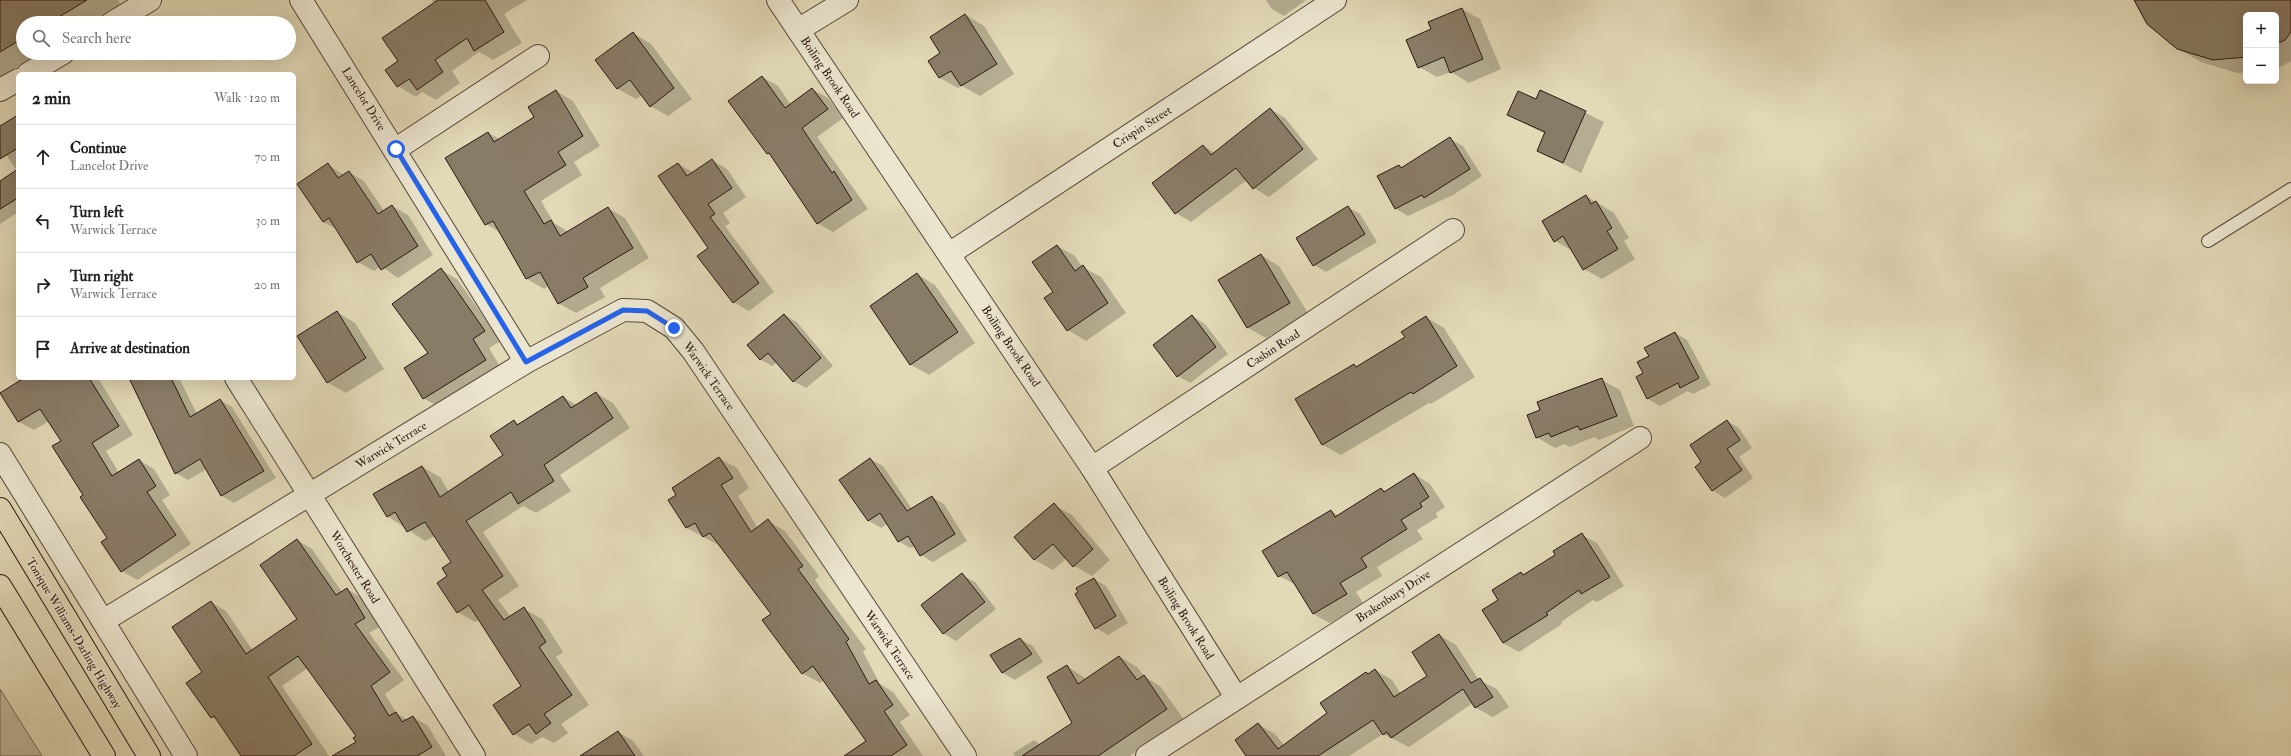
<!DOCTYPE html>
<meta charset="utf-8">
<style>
body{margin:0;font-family:"IM FELL Double Pica",serif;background:#f2f2f2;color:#222}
.controls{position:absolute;right:12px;top:12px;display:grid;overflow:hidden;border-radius:6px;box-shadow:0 4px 16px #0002}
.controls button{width:36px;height:36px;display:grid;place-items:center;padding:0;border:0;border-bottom:1px solid #e0e0e0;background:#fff;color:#222;font:20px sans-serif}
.stop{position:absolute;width:12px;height:12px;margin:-9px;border:3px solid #2563eb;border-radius:50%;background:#fff}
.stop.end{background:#2563eb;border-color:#fff;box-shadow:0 1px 4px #0008}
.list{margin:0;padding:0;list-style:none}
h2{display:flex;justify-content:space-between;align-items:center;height:52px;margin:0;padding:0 16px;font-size:17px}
h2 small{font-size:13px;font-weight:400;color:#767676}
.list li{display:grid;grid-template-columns:26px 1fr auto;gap:12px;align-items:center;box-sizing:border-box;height:64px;padding:0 16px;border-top:1px solid #e0e0e0}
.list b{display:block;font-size:15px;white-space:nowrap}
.list p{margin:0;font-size:13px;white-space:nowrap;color:#767676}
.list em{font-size:13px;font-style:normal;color:#767676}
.icon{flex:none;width:22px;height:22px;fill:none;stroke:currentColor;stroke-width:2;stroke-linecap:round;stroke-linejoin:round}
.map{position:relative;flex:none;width:2291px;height:756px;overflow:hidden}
.search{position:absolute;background:#fff;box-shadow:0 4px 16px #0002;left:16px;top:16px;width:280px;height:44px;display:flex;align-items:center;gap:10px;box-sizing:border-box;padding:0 14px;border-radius:22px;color:#767676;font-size:15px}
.panel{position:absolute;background:#fff;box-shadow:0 4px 16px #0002;left:16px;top:72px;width:280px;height:308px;border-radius:6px}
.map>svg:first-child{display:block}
.green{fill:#c2b89b;stroke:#756856}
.shadow{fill:#0003;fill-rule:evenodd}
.building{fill:#897c67;stroke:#281810}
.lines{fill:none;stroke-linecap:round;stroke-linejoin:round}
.lane-casing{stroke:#56483a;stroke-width:14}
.street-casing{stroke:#56483a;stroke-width:24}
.highway-casing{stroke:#281810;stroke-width:24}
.lane{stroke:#ece6d0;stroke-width:12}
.street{stroke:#ece6d0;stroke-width:22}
.highway{stroke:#e2d9b7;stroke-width:22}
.route{stroke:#2563eb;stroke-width:5}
.labels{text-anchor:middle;stroke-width:3;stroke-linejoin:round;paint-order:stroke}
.street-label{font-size:12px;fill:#281810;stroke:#ece6d0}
</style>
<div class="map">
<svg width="2291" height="756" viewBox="0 0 2291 756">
<rect width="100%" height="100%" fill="#e2d9b7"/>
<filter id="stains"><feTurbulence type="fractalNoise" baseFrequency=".005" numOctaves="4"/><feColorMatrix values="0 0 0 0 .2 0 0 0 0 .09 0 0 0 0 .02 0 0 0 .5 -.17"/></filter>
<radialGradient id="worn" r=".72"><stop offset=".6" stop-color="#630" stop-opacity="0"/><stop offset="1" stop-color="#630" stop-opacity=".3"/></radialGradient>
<path class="green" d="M 0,689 L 42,756 L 0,756 Z"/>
<g class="shadow">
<path d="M 0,0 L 118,0 L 121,6 L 92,23 L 23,23 L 23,53 L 41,53 L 0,77 Z"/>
<path d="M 432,0 L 527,0 L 504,14 L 522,43 L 493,60 L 479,52 L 452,71 L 460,83 L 436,100 L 422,92 L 416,97 L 398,86 L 387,70 L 400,61 L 434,4 Z"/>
<path d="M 1266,0 L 1306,0 L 1284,16 L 1272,9 Z"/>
<path d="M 2135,0 L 2291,0 L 2291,61 L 2276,69 L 2276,15 L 2246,15 L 2246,72 L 2237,73 L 2201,62 L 2177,48 Z"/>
<path d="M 1462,9 L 1480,19 L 1501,69 L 1469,83 L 1451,72 L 1437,77 L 1419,67 L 1432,30 Z"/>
<path d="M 966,15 L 984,26 L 1014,74 L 980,96 L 962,86 L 958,88 L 940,78 L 930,61 L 942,54 Z"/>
<path d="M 633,33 L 651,44 L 692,99 L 668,116 L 650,106 L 642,95 L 636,99 L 618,89 L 597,60 ZM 634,78 L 623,86 L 623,84 Z"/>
<path d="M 762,77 L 778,86 L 791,105 L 812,89 L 828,98 L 843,118 L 817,137 L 868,209 L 833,232 L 817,223 L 772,156 L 768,153 Z"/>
<path d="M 556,91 L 573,101 L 600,146 L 574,162 L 582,175 L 541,201 L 554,223 L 569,232 L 608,208 L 625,218 L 649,258 L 600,288 L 605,297 L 576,313 L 558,303 L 549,286 L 544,289 L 527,279 L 501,233 L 486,224 L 446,159 L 488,133 L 500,139 L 535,117 Z"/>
<path d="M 1541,91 L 1604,122 L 1581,173 L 1538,151 L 1545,134 L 1508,115 L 1537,100 Z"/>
<path d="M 1270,109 L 1285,118 L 1318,159 L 1269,197 L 1254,188 L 1247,180 L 1191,222 L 1176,213 L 1203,146 L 1215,153 Z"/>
<path d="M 18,116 L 18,172 L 0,146 L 0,127 Z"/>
<path d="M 1450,139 L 1463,146 L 1482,176 L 1453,195 L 1408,216 L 1396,209 L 1379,177 L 1399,166 L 1402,168 Z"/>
<path d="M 712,160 L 727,169 L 746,197 L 723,213 L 730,223 L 725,226 L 774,292 L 749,311 L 733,302 L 709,248 L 678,164 L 694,173 Z"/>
<path d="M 328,165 L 344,175 L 349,172 L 364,181 L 384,211 L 392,206 L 408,215 L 433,255 L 398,278 L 381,266 L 374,271 L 358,262 L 337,229 L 323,222 Z"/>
<path d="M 18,176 L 18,212 L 0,224 L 0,182 Z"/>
<path d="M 1586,196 L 1614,213 L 1629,238 L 1624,241 L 1635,259 L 1602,279 L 1584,269 L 1573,251 L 1555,241 Z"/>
<path d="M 1348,207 L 1360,214 L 1377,242 L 1326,272 L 1314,265 Z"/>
<path d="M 1057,246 L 1075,256 L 1082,267 L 1101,277 L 1126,313 L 1086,341 L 1068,330 L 1055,292 Z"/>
<path d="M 1261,255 L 1279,266 L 1308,313 L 1266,338 L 1248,328 L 1219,280 Z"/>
<path d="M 441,270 L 457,279 L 501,341 L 489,348 L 502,370 L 439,407 L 423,398 Z"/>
<path d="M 917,274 L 935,285 L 975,343 L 929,375 L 911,365 L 871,307 Z"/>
<path d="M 337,312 L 355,323 L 384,369 L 346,393 L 327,382 Z"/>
<path d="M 784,315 L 797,322 L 833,366 L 806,388 L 793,381 L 777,362 L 772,366 L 760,359 Z"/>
<path d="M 1192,316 L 1205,324 L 1228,354 L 1190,383 L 1178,376 Z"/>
<path d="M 1426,317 L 1444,328 L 1475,377 L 1431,404 L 1429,403 L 1341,455 L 1323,445 L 1296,400 L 1354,365 L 1358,367 L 1406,338 Z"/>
<path d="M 1675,333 L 1687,340 L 1711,385 L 1693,394 L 1688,391 L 1660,406 L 1648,399 L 1637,377 L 1644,374 L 1650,357 Z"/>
<path d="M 26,378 L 98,378 L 133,435 L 106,451 L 119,473 L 139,460 L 154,469 L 170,495 L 162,500 L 191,544 L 137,580 L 122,571 L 62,441 L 49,421 L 34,430 L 19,422 L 1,393 Z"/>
<path d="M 130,378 L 179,378 L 197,414 L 220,400 L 232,407 L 276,478 L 234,503 L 222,496 L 207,469 L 188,480 L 176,473 Z"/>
<path d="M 1602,380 L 1620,390 L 1634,426 L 1599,440 L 1594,437 L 1570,447 L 1565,444 L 1555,448 L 1536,437 L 1542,410 Z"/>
<path d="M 596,393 L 613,403 L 630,428 L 560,475 L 571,491 L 536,513 L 523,506 L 483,532 L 519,586 L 498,600 L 511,617 L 524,609 L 542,619 L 563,652 L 556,657 L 589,705 L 561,724 L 568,733 L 554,743 L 542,737 L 531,744 L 514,734 L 522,686 L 479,620 L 475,622 L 458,612 L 449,576 L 452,562 L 435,536 L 425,541 L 387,516 L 422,467 L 440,477 L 449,492 L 504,456 L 514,422 L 520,425 L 563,397 L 577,405 Z"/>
<path d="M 1727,421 L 1739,428 L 1752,448 L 1739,457 L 1753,478 L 1725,498 L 1712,490 L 1702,462 Z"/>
<path d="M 719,458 L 737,468 L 749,488 L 738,496 L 758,528 L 768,521 L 785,531 L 819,576 L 815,580 L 866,649 L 863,652 L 880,684 L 893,692 L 910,715 L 900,722 L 923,756 L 846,756 L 867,742 L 824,680 L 820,683 L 802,673 L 772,614 L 720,546 L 687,528 L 669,501 Z"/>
<path d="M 870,459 L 883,466 L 912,509 L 932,497 L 944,504 L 967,541 L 933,562 L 921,555 L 915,546 L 910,548 L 898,541 L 887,524 L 881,528 L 869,521 L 840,480 Z"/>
<path d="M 1414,474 L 1430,484 L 1445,507 L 1436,513 L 1438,517 L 1417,530 L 1423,539 L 1377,567 L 1382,576 L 1356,592 L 1363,603 L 1330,623 L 1313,614 L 1296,585 L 1279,576 L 1331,511 L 1339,516 L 1382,489 L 1386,492 Z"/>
<path d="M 1054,505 L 1072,515 L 1110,560 L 1092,576 L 1074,566 L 1067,558 L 1053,570 L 1035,560 L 1015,537 Z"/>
<path d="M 1582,535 L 1597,543 L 1624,586 L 1597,602 L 1593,600 L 1561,622 L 1562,624 L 1519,652 L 1503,643 L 1499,600 L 1521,573 L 1524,575 L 1556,555 Z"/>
<path d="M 297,540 L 312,549 L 342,592 L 347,589 L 362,598 L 379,627 L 369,633 L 404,680 L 385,694 L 397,714 L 408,720 L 413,717 L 428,726 L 446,756 L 334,756 L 357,743 L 358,736 L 308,668 L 282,686 L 329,756 L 242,756 L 218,720 L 212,717 L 204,672 L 211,602 L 226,611 L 253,651 L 299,619 Z"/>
<path d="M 962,575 L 975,582 L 996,609 L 956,641 L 944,634 L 922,605 Z"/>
<path d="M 1094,579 L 1106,586 L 1128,623 L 1108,635 L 1096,628 L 1080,592 Z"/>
<path d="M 1439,635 L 1456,645 L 1479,680 L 1497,689 L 1509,707 L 1493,717 L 1476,708 L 1473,703 L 1409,747 L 1383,734 L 1349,756 L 1248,756 L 1258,724 L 1275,734 L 1284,745 L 1328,713 L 1375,670 L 1392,680 L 1401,694 L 1429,676 Z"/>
<path d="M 1020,639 L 1033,646 L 1043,662 L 1015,680 L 1003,673 L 991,656 Z"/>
<path d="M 1120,657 L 1137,667 L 1144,676 L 1161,687 L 1184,720 L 1130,756 L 1015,756 L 1013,753 L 1034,740 L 1041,745 L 1074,723 L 1067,666 L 1086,679 Z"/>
<path d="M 618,732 L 633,741 L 644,756 L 582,756 Z"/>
</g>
<g class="building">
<path d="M 0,0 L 87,0 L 49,23 L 23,23 L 23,38 L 0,52 Z"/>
<path d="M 438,0 L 485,0 L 504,32 L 474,51 L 467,38 L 435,60 L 443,72 L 417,90 L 409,79 L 397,87 L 385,70 L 398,61 L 382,38 Z"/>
<path d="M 2134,0 L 2291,0 L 2291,32 L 2285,40 L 2276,44 L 2276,15 L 2246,15 L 2246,57 L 2213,60 L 2177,49 L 2147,24 Z"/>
<path d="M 1462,8 L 1483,59 L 1450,73 L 1444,57 L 1418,68 L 1406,40 L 1431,29 L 1428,22 Z"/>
<path d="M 965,14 L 997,64 L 961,86 L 951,71 L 939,78 L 928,61 L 940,53 L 930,37 Z"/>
<path d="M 633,32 L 674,88 L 650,107 L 630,80 L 617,89 L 595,60 Z"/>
<path d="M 762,76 L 785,108 L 812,88 L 828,109 L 802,128 L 832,173 L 834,171 L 852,200 L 817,224 L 769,153 L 767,154 L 728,101 Z"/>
<path d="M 556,90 L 583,136 L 558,152 L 566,165 L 524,191 L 544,224 L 551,220 L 560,236 L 608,207 L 633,248 L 583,278 L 588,287 L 558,304 L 540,272 L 526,279 L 493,221 L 485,225 L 445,158 L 488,132 L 494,142 L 534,117 L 528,107 Z"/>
<path d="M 1540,90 L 1586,111 L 1563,163 L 1537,151 L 1545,132 L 1507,115 L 1518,91 L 1536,99 Z"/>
<path d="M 1270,108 L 1303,149 L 1253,189 L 1236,168 L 1175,214 L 1152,183 L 1203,145 L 1211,155 Z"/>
<path d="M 18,115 L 18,148 L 0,159 L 0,126 Z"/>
<path d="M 1450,137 L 1470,169 L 1424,198 L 1422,195 L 1395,209 L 1377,176 L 1399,165 L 1401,168 Z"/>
<path d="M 712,159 L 732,188 L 708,204 L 715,214 L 710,217 L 759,283 L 733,303 L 697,256 L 708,248 L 658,176 L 678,163 L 687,176 Z"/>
<path d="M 328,163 L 338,178 L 349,171 L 378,214 L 392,205 L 418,246 L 381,270 L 371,254 L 357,263 L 329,218 L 323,222 L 297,184 Z"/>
<path d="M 18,169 L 18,198 L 0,209 L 0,181 Z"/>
<path d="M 1586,195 L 1591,204 L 1596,201 L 1612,228 L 1607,231 L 1618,249 L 1583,270 L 1563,236 L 1554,242 L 1542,221 Z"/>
<path d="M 1348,206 L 1365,234 L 1313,266 L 1296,238 Z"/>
<path d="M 1057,245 L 1075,271 L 1083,265 L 1108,303 L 1067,331 L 1044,298 L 1053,292 L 1032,262 Z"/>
<path d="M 1261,254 L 1290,303 L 1247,328 L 1218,280 Z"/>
<path d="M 441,268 L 485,331 L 473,339 L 486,360 L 423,399 L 404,368 L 428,353 L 392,304 Z"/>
<path d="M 917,273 L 958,332 L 910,365 L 870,306 Z"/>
<path d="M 337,311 L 366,358 L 327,383 L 297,336 Z"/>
<path d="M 784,314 L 821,358 L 793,382 L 768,353 L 760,360 L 747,345 Z"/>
<path d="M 1192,315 L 1216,347 L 1177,377 L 1153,345 Z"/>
<path d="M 1426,316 L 1457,366 L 1413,394 L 1411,392 L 1322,445 L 1295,399 L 1354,364 L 1356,367 L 1405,337 L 1401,332 Z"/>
<path d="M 1675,332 L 1699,378 L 1680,388 L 1678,383 L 1647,399 L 1636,377 L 1643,373 L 1637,362 L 1649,356 L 1644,348 Z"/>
<path d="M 24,378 L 89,378 L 119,426 L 92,443 L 112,476 L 139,459 L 156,486 L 147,492 L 176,535 L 121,572 L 101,542 L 107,538 L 80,497 L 83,495 L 52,446 L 61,441 L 40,409 L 18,422 L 0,393 Z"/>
<path d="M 129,378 L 171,378 L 190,417 L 220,399 L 264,471 L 221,496 L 200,459 L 175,474 Z"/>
<path d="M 1602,378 L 1617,416 L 1580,430 L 1578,426 L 1551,437 L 1549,433 L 1536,438 L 1527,415 L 1540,410 L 1537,402 Z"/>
<path d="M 596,392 L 613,418 L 544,465 L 554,481 L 518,504 L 511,492 L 466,521 L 503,576 L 482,590 L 504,620 L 524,607 L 546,642 L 539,647 L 572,695 L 544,714 L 551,723 L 536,734 L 529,724 L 513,735 L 493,705 L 521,686 L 469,605 L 457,613 L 437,583 L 447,576 L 442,568 L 451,562 L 425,522 L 407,532 L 395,512 L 387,517 L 373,494 L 422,466 L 440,497 L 503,455 L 490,436 L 514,420 L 517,425 L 563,396 L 571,408 Z"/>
<path d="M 1727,420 L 1740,440 L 1727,449 L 1742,470 L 1712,491 L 1695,467 L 1701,462 L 1690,445 Z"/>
<path d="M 719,457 L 733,478 L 721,485 L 751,532 L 768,519 L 803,566 L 798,569 L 849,639 L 846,642 L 869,684 L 876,680 L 893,705 L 884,711 L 907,745 L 891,756 L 844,756 L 866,741 L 813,666 L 802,674 L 762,620 L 771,614 L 710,533 L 703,537 L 695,523 L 686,528 L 668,500 L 676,495 L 672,488 Z"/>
<path d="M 870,458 L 907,511 L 932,496 L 955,534 L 920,556 L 908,536 L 898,542 L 880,513 L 868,521 L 839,480 Z"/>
<path d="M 1414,473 L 1429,497 L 1420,503 L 1422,507 L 1401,520 L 1407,529 L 1361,558 L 1367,567 L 1340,583 L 1347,594 L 1313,614 L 1287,572 L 1278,577 L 1262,551 L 1331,510 L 1335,517 L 1381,488 L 1384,492 Z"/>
<path d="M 1054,503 L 1093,549 L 1073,567 L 1053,544 L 1034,560 L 1014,537 Z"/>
<path d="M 1582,533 L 1610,577 L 1581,594 L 1579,590 L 1546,613 L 1548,615 L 1503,643 L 1482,610 L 1498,600 L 1492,590 L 1521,572 L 1523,575 L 1555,555 L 1553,551 Z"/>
<path d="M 297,539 L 336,595 L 347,588 L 365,618 L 355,624 L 390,672 L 371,686 L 389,716 L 396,712 L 402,722 L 413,716 L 432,747 L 417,756 L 332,756 L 356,742 L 353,738 L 356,736 L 298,656 L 268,677 L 312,744 L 294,756 L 241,756 L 214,716 L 211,718 L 186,683 L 202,672 L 172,627 L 211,601 L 246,654 L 297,619 L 260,565 Z"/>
<path d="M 962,573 L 985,602 L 943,634 L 921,605 Z"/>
<path d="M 1094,578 L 1116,616 L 1095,629 L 1075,594 L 1078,592 L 1076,588 Z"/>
<path d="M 1439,634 L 1471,683 L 1480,678 L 1493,697 L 1475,708 L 1463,689 L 1391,738 L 1387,732 L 1383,735 L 1373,720 L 1318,756 L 1246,756 L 1235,740 L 1258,723 L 1278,749 L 1327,713 L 1320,703 L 1366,672 L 1368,674 L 1375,669 L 1394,697 L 1427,676 L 1412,652 Z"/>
<path d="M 1020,638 L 1032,654 L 1002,673 L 990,655 Z"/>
<path d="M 1119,656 L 1137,680 L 1144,675 L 1167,709 L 1098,756 L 1022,756 L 1072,723 L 1047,677 L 1067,665 L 1078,684 Z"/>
<path d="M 618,731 L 635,756 L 580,756 Z"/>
</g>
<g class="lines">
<defs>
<path id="lane" d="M 2208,241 L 2291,189"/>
<g id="street">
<path d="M 301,0 L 526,362"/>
<path d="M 778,0 L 1092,468 L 1236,697"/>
<path d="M 112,23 L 150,0"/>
<path d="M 798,30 L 847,0"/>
<path d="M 28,74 L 63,53"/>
<path d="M 0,90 L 18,80"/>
<path d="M 396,149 L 538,56"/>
<path d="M 949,254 L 1335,0"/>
<path d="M 236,378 L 474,756"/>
<path d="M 0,454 L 186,756"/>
<path d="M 1092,468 L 1453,230"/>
<path d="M 103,621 L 526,362 L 623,310 L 647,311 L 674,328 L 693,351 L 965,756"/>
<path d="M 1147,756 L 1640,438"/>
</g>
<g id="highway">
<path d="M 0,509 L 149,756"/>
<path d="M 0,586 L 104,756"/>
</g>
</defs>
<use href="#lane" class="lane-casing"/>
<use href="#street" class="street-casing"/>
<use href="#highway" class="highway-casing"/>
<use href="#lane" class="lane"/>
<use href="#street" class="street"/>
<use href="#highway" class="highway"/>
</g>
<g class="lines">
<path class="route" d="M 396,149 L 526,362 L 623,310 L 647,311 L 674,328"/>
</g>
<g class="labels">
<g class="street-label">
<text transform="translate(830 77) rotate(56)" y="4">Boiling Brook Road</text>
<text transform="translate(364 99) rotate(58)" y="4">Lancelot Drive</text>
<text transform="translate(1142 127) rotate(-33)" y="4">Crispin Street</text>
<text transform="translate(1011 346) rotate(56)" y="4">Boiling Brook Road</text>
<text transform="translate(1273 349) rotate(-33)" y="4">Casbin Road</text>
<text transform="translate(709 376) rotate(55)" y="4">Warwick Terrace</text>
<text transform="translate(391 445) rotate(-31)" y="4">Warwick Terrace</text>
<text transform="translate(355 567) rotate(58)" y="4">Worchester Road</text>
<text transform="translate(1393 596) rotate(-33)" y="4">Brakenbury Drive</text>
<text transform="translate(1186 618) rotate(58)" y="4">Boiling Brook Road</text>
<text transform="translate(74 633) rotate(59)" y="4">Tonique Williams-Darling Highway</text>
<text transform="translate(890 645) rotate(56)" y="4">Warwick Terrace</text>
</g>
</g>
<rect width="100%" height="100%" filter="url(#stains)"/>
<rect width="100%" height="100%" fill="url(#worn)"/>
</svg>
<div class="controls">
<button>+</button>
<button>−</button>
</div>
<div class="stop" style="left:396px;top:149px"></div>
<div class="stop end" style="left:674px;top:328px"></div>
<div class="search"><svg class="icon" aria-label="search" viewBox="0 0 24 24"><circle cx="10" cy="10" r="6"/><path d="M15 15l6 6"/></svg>Search here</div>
<section class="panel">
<h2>2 min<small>Walk · 120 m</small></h2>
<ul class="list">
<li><svg class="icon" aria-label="ahead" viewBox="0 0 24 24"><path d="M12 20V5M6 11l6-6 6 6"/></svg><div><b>Continue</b><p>Lancelot Drive</p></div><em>70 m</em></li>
<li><svg class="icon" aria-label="left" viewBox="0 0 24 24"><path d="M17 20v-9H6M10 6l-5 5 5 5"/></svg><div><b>Turn left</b><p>Warwick Terrace</p></div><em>30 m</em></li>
<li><svg class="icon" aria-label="right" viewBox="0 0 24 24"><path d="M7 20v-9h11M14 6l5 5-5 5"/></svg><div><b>Turn right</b><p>Warwick Terrace</p></div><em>20 m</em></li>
<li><svg class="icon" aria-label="arrive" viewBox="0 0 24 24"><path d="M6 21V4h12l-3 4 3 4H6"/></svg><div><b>Arrive at destination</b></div></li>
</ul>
</section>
</div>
